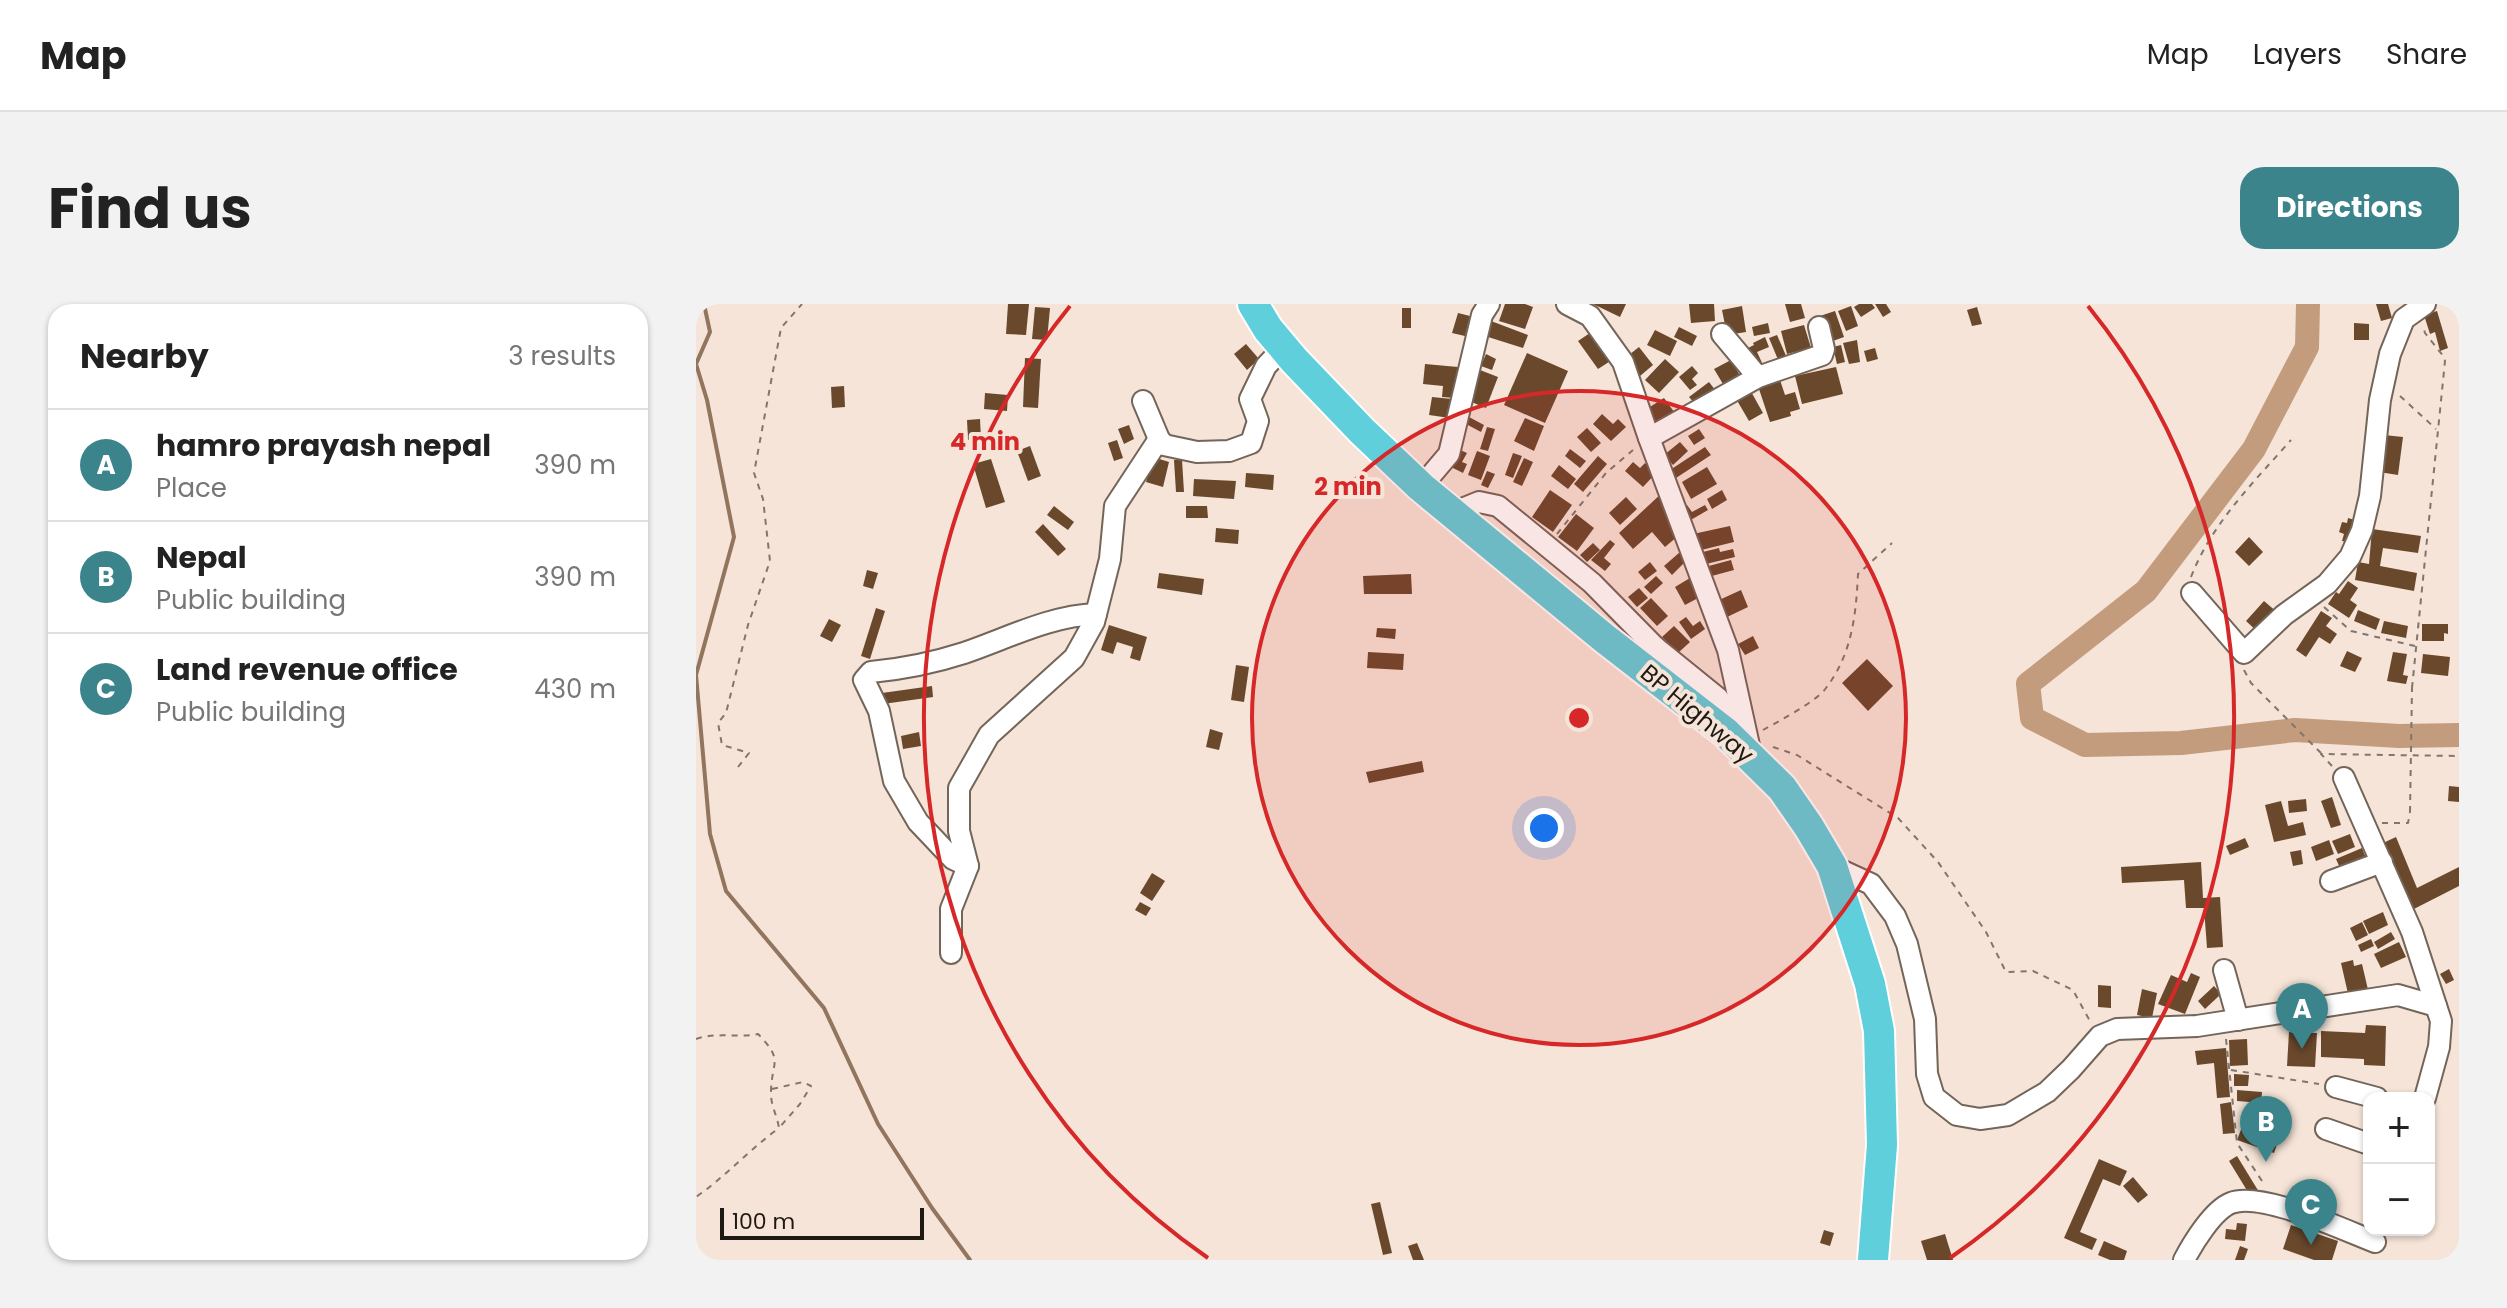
<!DOCTYPE html>
<meta charset="utf-8">
<style>
body{margin:0;font-family:Poppins,sans-serif;background:#f2f2f2;color:#222}
.controls{position:absolute;right:24px;bottom:24px;display:grid;overflow:hidden;border-radius:16px;box-shadow:0 2px 6px #0004}
.controls button{width:72px;height:72px;display:grid;place-items:center;padding:0;border:0;border-bottom:2px solid #e0e0e0;background:#fff;color:#222;font:40px sans-serif}
.scale{position:absolute;left:24px;bottom:20px;width:204px;box-sizing:border-box;padding-left:8px;border:4px solid #1f1914;border-top:0;font-size:22px;line-height:28px;white-space:nowrap;color:#1f1914;-webkit-text-stroke:6px #f5e4d7;paint-order:stroke}
.you{position:absolute;left:848px;top:524px;width:28px;height:28px;margin:-20px;border:6px solid #fff;border-radius:50%;background:#1a73e8;box-shadow:0 0 0 12px #1a73e833}
.badge{display:grid;place-items:center;width:52px;height:52px;border-radius:50%;background:#3c848c;color:#fff;font-size:26px;font-weight:700}
.pin{position:absolute;translate:-50% -66px;filter:drop-shadow(0 2px 4px #0008)}
.pin::after{content:'';position:absolute;top:42px;width:28px;height:24px;background:inherit;clip-path:polygon(0 0,100% 0,50% 100%)}
.list{margin:0;padding:0;list-style:none}
h2{display:flex;justify-content:space-between;align-items:center;height:104px;margin:0;padding:0 32px;font-size:34px}
h2 small{font-size:26px;font-weight:400;color:#767676}
.list li{display:grid;grid-template-columns:52px 1fr auto;gap:24px;align-items:center;box-sizing:border-box;height:112px;padding:0 32px;border-top:2px solid #e0e0e0}
.list b{display:block;font-size:30px;white-space:nowrap}
.list p{margin:0;font-size:26px;white-space:nowrap;color:#767676}
.list em{font-size:26px;font-style:normal;color:#767676}
.map{position:relative;flex:none;width:1763px;height:956px;overflow:hidden;border-radius:24px}
header{display:flex;align-items:center;gap:48px;box-sizing:border-box;height:112px;padding:0 40px;background:#fff;border-bottom:2px solid #e0e0e0}
header strong{font-size:38px}
nav{display:flex;gap:44px;margin-inline-start:auto;font-size:28px}
.intro{display:flex;align-items:center;justify-content:space-between;box-sizing:border-box;height:192px;padding:0 48px}
h1{margin:0;font-size:56px}
.button{padding:20px 36px;border-radius:24px;background:#3c848c;color:#fff;font-size:28px;font-weight:700}
main{display:flex;gap:48px;padding:0 48px}
aside{flex:1;background:#fff;border-radius:24px;box-shadow:0 2px 6px #0004}
.map>svg:first-child{display:block}
.lines{fill:none;stroke-linecap:round;stroke-linejoin:round}
.stream{stroke:#92755e;stroke-width:4}
.river{stroke:#c39c7e;stroke-width:24}
.building{fill:#6a482c}
.minor-casing{stroke:#746559;stroke-width:24}
.highway-casing{stroke:#fff;stroke-width:34}
.path{stroke:#81766d;stroke-width:2;stroke-dasharray:6 6;stroke-linecap:butt}
.minor{stroke:#fff;stroke-width:20}
.highway{stroke:#5fcfdb;stroke-width:30}
.path-bridge{stroke:#81766d;stroke-width:2;stroke-dasharray:6 6;stroke-linecap:butt}
.ring{fill:none;stroke:#d62828;stroke-width:4}
.labels{text-anchor:middle;stroke-width:8;stroke-linejoin:round;paint-order:stroke}
.street-label{font-size:24px;fill:#1f1914;stroke:#f5e4d7}
.centre{fill:#d62828;stroke:#f5e4d7;stroke-width:4}
.ring-label{font-size:24px;text-anchor:middle;font-weight:bold;fill:#d62828;stroke:#f5e4d7;stroke-width:8;stroke-linejoin:round;paint-order:stroke}
</style>
<header>
<strong>Map</strong>
<nav><a>Map</a><a>Layers</a><a>Share</a></nav>
</header>
<div class="intro"><h1>Find us</h1><a class="button">Directions</a></div>
<main>
<aside>
<h2>Nearby<small>3 results</small></h2>
<ul class="list">
<li><span class="badge">A</span><div><b>hamro prayash nepal</b><p>Place</p></div><em>390 m</em></li>
<li><span class="badge">B</span><div><b>Nepal</b><p>Public building</p></div><em>390 m</em></li>
<li><span class="badge">C</span><div><b>Land revenue office</b><p>Public building</p></div><em>430 m</em></li>
</ul>
</aside>
<div class="map">
<svg width="1763" height="956" viewBox="0 0 1763 956">
<rect width="100%" height="100%" fill="#f5e4d7"/>
<g class="lines">
<path class="stream" d="M 8,0 L 14,28 L 0,60 L 11,96 L 38,233 L 0,371 L 14,530 L 30,587 L 128,704 L 182,820 L 236,904 L 274,956"/>
<path class="river" d="M 1612,0 L 1611,43 L 1558,145 L 1450,287 L 1332,380 L 1336,414 L 1389,441 L 1485,439 L 1599,426 L 1703,432 L 1763,431"/>
</g>
<g class="building">
<path d="M 312,0 L 333,0 L 330,31 L 310,30 Z"/>
<path d="M 809,0 L 829,0 L 837,3 L 829,25 L 803,17 Z"/>
<path d="M 897,0 L 930,0 L 924,13 Z"/>
<path d="M 993,0 L 1018,0 L 1019,17 L 995,19 Z"/>
<path d="M 1089,0 L 1105,0 L 1109,14 L 1094,18 Z"/>
<path d="M 1163,0 L 1176,0 L 1179,4 L 1165,13 L 1158,3 Z"/>
<path d="M 1179,0 L 1190,0 L 1195,8 L 1187,13 Z"/>
<path d="M 1680,0 L 1692,0 L 1696,14 L 1685,17 Z"/>
<path d="M 1046,2 L 1050,28 L 1031,31 L 1026,6 Z"/>
<path d="M 1155,2 L 1162,22 L 1150,27 L 1142,7 Z"/>
<path d="M 339,3 L 354,4 L 351,36 L 336,35 Z"/>
<path d="M 1281,3 L 1286,20 L 1276,22 L 1271,6 Z"/>
<rect x="706" y="4" width="9" height="20"/>
<path d="M 1139,7 L 1148,33 L 1134,38 L 1124,12 Z"/>
<path d="M 1741,7 L 1752,44 L 1744,47 L 1739,28 L 1734,30 L 1728,11 Z"/>
<path d="M 762,9 L 774,12 L 769,32 L 756,29 Z"/>
<path d="M 795,17 L 832,31 L 827,44 L 789,32 Z"/>
<path d="M 1072,19 L 1074,29 L 1058,32 L 1056,23 Z"/>
<path d="M 1658,19 L 1673,20 L 1673,36 L 1658,36 Z"/>
<path d="M 1108,21 L 1115,44 L 1091,50 L 1085,27 Z"/>
<path d="M 983,23 L 1001,32 L 996,42 L 978,33 Z"/>
<path d="M 959,26 L 981,37 L 974,52 L 951,41 Z"/>
<path d="M 897,27 L 916,56 L 902,65 L 882,37 Z"/>
<path d="M 1081,31 L 1091,54 L 1083,58 L 1073,34 Z"/>
<path d="M 1069,33 L 1073,43 L 1061,48 L 1068,63 L 1061,67 L 1050,45 L 1058,41 L 1057,39 Z"/>
<path d="M 1161,36 L 1164,58 L 1153,60 L 1147,39 Z"/>
<path d="M 550,40 L 563,55 L 551,66 L 538,50 Z"/>
<path d="M 1145,41 L 1149,58 L 1141,60 L 1137,43 Z"/>
<path d="M 943,43 L 957,61 L 944,72 L 929,54 Z"/>
<path d="M 1179,44 L 1182,55 L 1171,58 L 1168,47 Z"/>
<path d="M 831,49 L 872,67 L 849,119 L 808,101 Z"/>
<path d="M 790,50 L 800,55 L 796,66 L 785,62 Z"/>
<path d="M 329,54 L 345,55 L 342,104 L 327,103 Z"/>
<path d="M 969,55 L 983,68 L 963,89 L 949,76 Z"/>
<path d="M 1035,56 L 1046,75 L 1030,85 L 1018,65 Z"/>
<path d="M 729,60 L 762,63 L 759,94 L 746,93 L 747,82 L 727,80 Z"/>
<path d="M 996,62 L 1002,69 L 996,75 L 1001,81 L 994,86 L 983,73 Z"/>
<path d="M 1140,63 L 1147,90 L 1106,100 L 1099,72 Z"/>
<path d="M 784,66 L 802,73 L 790,104 L 773,97 Z"/>
<path d="M 1084,76 L 1089,91 L 1099,88 L 1104,105 L 1094,108 L 1095,112 L 1074,118 L 1062,82 Z"/>
<path d="M 1013,78 L 1020,87 L 1000,101 L 993,93 Z"/>
<path d="M 148,82 L 149,103 L 136,104 L 135,83 Z"/>
<path d="M 1053,84 L 1067,109 L 1053,117 L 1039,93 Z"/>
<path d="M 289,89 L 312,91 L 311,107 L 288,105 Z"/>
<path d="M 736,93 L 756,95 L 754,114 L 733,111 Z"/>
<path d="M 968,94 L 981,112 L 960,128 L 946,108 Z"/>
<path d="M 906,110 L 917,120 L 922,115 L 930,123 L 915,137 L 897,120 Z"/>
<path d="M 773,113 L 788,121 L 785,128 L 770,120 Z"/>
<path d="M 829,114 L 848,122 L 838,147 L 818,137 Z"/>
<path d="M 284,115 L 285,135 L 272,136 L 271,116 Z"/>
<path d="M 433,121 L 438,135 L 428,140 L 422,125 Z"/>
<path d="M 791,123 L 799,125 L 792,147 L 784,145 Z"/>
<path d="M 891,124 L 905,139 L 895,148 L 881,133 Z"/>
<path d="M 1003,125 L 1009,134 L 998,141 L 992,132 Z"/>
<path d="M 1688,131 L 1707,133 L 1702,171 L 1683,168 Z"/>
<path d="M 421,136 L 427,154 L 418,157 L 412,139 Z"/>
<path d="M 984,138 L 992,147 L 977,161 L 968,151 Z"/>
<path d="M 334,142 L 345,172 L 332,177 L 321,147 Z"/>
<path d="M 1009,143 L 1015,151 L 977,176 L 971,168 Z"/>
<path d="M 762,145 L 771,149 L 766,158 L 771,160 L 767,169 L 753,162 Z"/>
<path d="M 874,145 L 890,157 L 884,164 L 869,152 Z"/>
<path d="M 781,147 L 794,152 L 785,176 L 772,171 Z"/>
<path d="M 817,149 L 826,152 L 817,174 L 809,171 Z"/>
<path d="M 902,152 L 911,160 L 887,188 L 878,180 Z"/>
<path d="M 457,153 L 473,158 L 467,183 L 450,178 Z"/>
<path d="M 828,154 L 837,158 L 826,182 L 817,178 Z"/>
<path d="M 295,155 L 309,198 L 290,204 L 277,160 Z"/>
<path d="M 478,156 L 486,156 L 488,188 L 480,188 Z"/>
<path d="M 937,158 L 944,164 L 949,159 L 960,169 L 947,183 L 929,167 Z"/>
<path d="M 863,161 L 880,175 L 872,185 L 855,172 Z"/>
<path d="M 1011,163 L 1021,180 L 995,195 L 986,178 Z"/>
<path d="M 791,167 L 799,170 L 792,184 L 785,181 Z"/>
<path d="M 550,169 L 578,171 L 577,186 L 549,183 Z"/>
<path d="M 498,175 L 540,177 L 538,195 L 497,192 Z"/>
<path d="M 854,186 L 876,201 L 857,228 L 836,213 Z"/>
<path d="M 1026,186 L 1031,196 L 1016,205 L 1011,195 Z"/>
<path d="M 967,188 L 982,232 L 969,243 L 956,228 L 937,245 L 923,229 Z"/>
<path d="M 930,193 L 941,205 L 924,221 L 913,209 Z"/>
<path d="M 991,201 L 996,208 L 1009,201 L 1012,206 L 993,217 L 986,204 Z"/>
<path d="M 358,202 L 378,218 L 372,226 L 351,211 Z"/>
<path d="M 490,202 L 511,202 L 512,214 L 490,214 Z"/>
<path d="M 880,210 L 898,224 L 881,247 L 862,233 Z"/>
<path d="M 1652,214 L 1662,217 L 1656,239 L 1646,237 L 1648,230 L 1643,228 L 1646,218 L 1651,219 Z"/>
<path d="M 347,220 L 370,245 L 362,252 L 339,228 Z"/>
<path d="M 1034,222 L 1038,238 L 1001,247 L 997,230 Z"/>
<path d="M 520,224 L 543,226 L 542,240 L 519,238 Z"/>
<path d="M 1676,225 L 1725,232 L 1722,249 L 1687,244 L 1684,262 L 1721,269 L 1718,287 L 1659,276 L 1662,258 L 1673,260 Z"/>
<path d="M 1553,233 L 1567,248 L 1553,262 L 1539,248 Z"/>
<path d="M 914,236 L 919,240 L 908,254 L 915,260 L 909,267 L 895,256 Z"/>
<path d="M 897,239 L 904,246 L 891,258 L 884,251 Z"/>
<path d="M 1023,244 L 1024,248 L 1037,245 L 1039,253 L 1010,260 L 1007,248 Z"/>
<path d="M 984,248 L 991,256 L 976,271 L 968,262 Z"/>
<path d="M 1035,256 L 1038,266 L 1012,273 L 1009,263 Z"/>
<path d="M 954,258 L 961,267 L 949,276 L 942,268 Z"/>
<path d="M 171,266 L 182,269 L 177,285 L 167,282 Z"/>
<path d="M 463,269 L 508,275 L 506,291 L 461,284 Z"/>
<path d="M 715,270 L 716,290 L 668,290 L 667,272 Z"/>
<path d="M 960,272 L 967,279 L 955,290 L 948,283 Z"/>
<path d="M 994,274 L 1004,293 L 989,301 L 979,283 Z"/>
<path d="M 1652,277 L 1662,284 L 1654,296 L 1661,301 L 1653,314 L 1632,300 L 1640,288 L 1643,290 Z"/>
<path d="M 943,284 L 952,294 L 941,303 L 932,293 Z"/>
<path d="M 1045,286 L 1052,303 L 1029,314 L 1021,297 Z"/>
<path d="M 955,294 L 972,312 L 961,322 L 944,304 Z"/>
<path d="M 1568,297 L 1582,309 L 1564,330 L 1550,317 Z"/>
<path d="M 180,304 L 189,307 L 174,355 L 165,352 Z"/>
<path d="M 1662,306 L 1684,315 L 1680,326 L 1658,317 Z"/>
<path d="M 1625,307 L 1636,314 L 1630,322 L 1641,330 L 1634,340 L 1623,333 L 1610,353 L 1600,346 Z"/>
<path d="M 990,313 L 997,322 L 1004,317 L 1009,325 L 995,335 L 983,318 Z"/>
<path d="M 133,315 L 145,321 L 136,338 L 124,332 Z"/>
<path d="M 1688,317 L 1712,322 L 1710,334 L 1685,329 Z"/>
<path d="M 1726,320 L 1752,320 L 1752,330 L 1748,329 L 1748,337 L 1726,337 Z"/>
<path d="M 413,321 L 451,333 L 444,357 L 434,354 L 437,343 L 421,338 L 417,350 L 405,346 Z"/>
<path d="M 978,322 L 994,338 L 982,349 L 966,333 Z"/>
<path d="M 681,324 L 700,325 L 699,335 L 680,333 Z"/>
<path d="M 1057,332 L 1063,344 L 1049,351 L 1042,340 Z"/>
<path d="M 1651,347 L 1666,354 L 1659,368 L 1644,362 Z"/>
<path d="M 672,348 L 708,350 L 707,366 L 671,364 Z"/>
<path d="M 1697,348 L 1711,350 L 1707,371 L 1712,372 L 1710,380 L 1691,377 Z"/>
<path d="M 1727,350 L 1754,353 L 1752,372 L 1725,369 Z"/>
<path d="M 1171,355 L 1197,382 L 1172,407 L 1146,379 Z"/>
<path d="M 540,361 L 553,363 L 548,398 L 535,396 Z"/>
<path d="M 236,382 L 237,393 L 187,400 L 186,389 Z"/>
<path d="M 514,425 L 527,429 L 523,446 L 510,443 Z"/>
<path d="M 223,428 L 225,442 L 207,445 L 205,432 Z"/>
<path d="M 726,457 L 728,468 L 673,479 L 670,468 Z"/>
<path d="M 1753,482 L 1763,483 L 1763,498 L 1752,497 Z"/>
<path d="M 1636,493 L 1645,521 L 1635,524 L 1625,497 Z"/>
<path d="M 1610,495 L 1611,507 L 1593,509 L 1592,497 Z"/>
<path d="M 1585,497 L 1592,522 L 1607,518 L 1610,531 L 1578,538 L 1569,501 Z"/>
<path d="M 1654,530 L 1659,543 L 1642,550 L 1636,537 Z"/>
<path d="M 1700,533 L 1721,584 L 1763,563 L 1763,582 L 1714,607 L 1687,539 Z"/>
<path d="M 1549,534 L 1553,543 L 1534,551 L 1530,542 Z"/>
<path d="M 1633,536 L 1638,550 L 1620,557 L 1615,543 Z"/>
<path d="M 1666,544 L 1672,559 L 1644,564 L 1640,555 Z"/>
<path d="M 1605,546 L 1607,560 L 1597,562 L 1594,548 Z"/>
<path d="M 1505,558 L 1507,594 L 1524,593 L 1527,643 L 1511,644 L 1508,604 L 1490,604 L 1488,576 L 1426,579 L 1425,563 Z"/>
<path d="M 456,569 L 469,577 L 456,597 L 444,589 Z"/>
<path d="M 444,598 L 455,604 L 450,612 L 439,606 Z"/>
<path d="M 1687,608 L 1692,621 L 1673,630 L 1667,617 Z"/>
<path d="M 1666,618 L 1672,631 L 1660,637 L 1654,624 Z"/>
<path d="M 1695,628 L 1699,635 L 1682,645 L 1678,638 Z"/>
<path d="M 1675,635 L 1678,642 L 1665,648 L 1662,641 Z"/>
<path d="M 1703,638 L 1710,653 L 1685,664 L 1678,650 Z"/>
<path d="M 1657,656 L 1658,662 L 1666,660 L 1673,690 L 1653,694 L 1645,659 Z"/>
<path d="M 1753,665 L 1758,676 L 1750,680 L 1744,670 Z"/>
<path d="M 1495,669 L 1504,673 L 1489,710 L 1462,700 L 1475,671 L 1491,678 Z"/>
<path d="M 1402,681 L 1415,682 L 1415,704 L 1402,703 Z"/>
<path d="M 1518,682 L 1525,690 L 1509,705 L 1502,697 Z"/>
<path d="M 1446,685 L 1461,689 L 1456,714 L 1441,711 Z"/>
<path d="M 1670,721 L 1690,722 L 1689,762 L 1668,761 L 1668,755 L 1625,753 L 1625,727 L 1669,729 Z"/>
<path d="M 1593,728 L 1621,729 L 1619,763 L 1591,762 Z"/>
<path d="M 1551,735 L 1552,761 L 1534,762 L 1533,736 Z"/>
<path d="M 1530,744 L 1534,793 L 1521,794 L 1518,759 L 1501,761 L 1499,747 Z"/>
<path d="M 1538,770 L 1553,771 L 1552,782 L 1538,782 Z"/>
<path d="M 1541,786 L 1566,788 L 1565,799 L 1541,797 Z"/>
<path d="M 1535,798 L 1539,829 L 1527,830 L 1524,800 Z"/>
<path d="M 1548,818 L 1584,831 L 1578,849 L 1541,836 Z"/>
<path d="M 1541,852 L 1563,888 L 1555,893 L 1533,857 Z"/>
<path d="M 1403,855 L 1431,867 L 1424,882 L 1407,875 L 1384,928 L 1401,935 L 1396,946 L 1368,934 Z"/>
<path d="M 1437,873 L 1452,891 L 1442,899 L 1427,882 Z"/>
<path d="M 684,898 L 696,949 L 687,951 L 675,900 Z"/>
<path d="M 1541,919 L 1551,920 L 1549,937 L 1529,935 L 1530,925 L 1540,926 Z"/>
<path d="M 1595,921 L 1642,937 L 1636,956 L 1618,956 L 1587,945 Z"/>
<path d="M 1128,926 L 1138,929 L 1134,942 L 1124,939 Z"/>
<path d="M 1249,930 L 1257,956 L 1231,956 L 1225,937 Z"/>
<path d="M 1408,937 L 1431,947 L 1428,956 L 1414,956 L 1402,951 Z"/>
<path d="M 721,939 L 728,956 L 717,956 L 712,942 Z"/>
<path d="M 1544,942 L 1552,945 L 1548,956 L 1539,956 Z"/>
</g>
<g class="lines">
<defs>
<g id="minor">
<path d="M 871,0 L 894,12 L 927,58 L 953,134 L 1032,346 L 1056,455"/>
<path d="M 1026,30 L 1062,73"/>
<path d="M 447,97 L 463,135 L 468,141 L 501,148 L 533,147 L 555,139 L 562,117 L 554,95 L 570,62 L 587,44"/>
<path d="M 953,134 L 1062,73 L 1126,51 L 1128,45 L 1123,23"/>
<path d="M 725,183 L 753,150 L 786,11 L 793,0"/>
<path d="M 756,209 L 783,198 L 802,202 L 896,279 L 959,343 L 948,365"/>
<path d="M 1496,289 L 1548,349 L 1588,311 L 1631,280 L 1654,253 L 1666,226 L 1674,192 L 1684,96 L 1694,50 L 1708,15 L 1729,0"/>
<path d="M 959,343 L 1022,394 L 1048,428"/>
<path d="M 1648,474 L 1716,628 L 1745,717 L 1743,743 L 1729,794"/>
<path d="M 272,562 L 257,555 L 222,518 L 198,477 L 183,407 L 168,376 L 175,368 C 207,365 237,359 268,349 C 312,334 353,312 400,310"/>
<path d="M 1136,562 L 1175,580 L 1199,612 L 1211,640 L 1229,715 L 1231,770 L 1238,793 L 1261,811 L 1284,815 L 1312,811 L 1351,788 L 1375,765 L 1404,732 L 1421,725 L 1501,722 L 1702,691 L 1740,702"/>
<path d="M 1635,577 L 1686,558"/>
<path d="M 255,649 L 255,605 L 272,562 L 263,527 L 263,484 L 293,431 L 378,354 L 398,318 L 414,255 L 419,202 L 463,135"/>
<path d="M 1528,666 L 1542,716"/>
<path d="M 1640,783 L 1681,794"/>
<path d="M 1630,825 L 1673,840"/>
<path d="M 1488,956 C 1497,939 1517,906 1535,899 C 1565,887 1648,926 1679,938"/>
</g>
<path id="highway" d="M 557,0 L 572,25 L 598,56 L 666,127 L 725,183 L 908,334 L 1029,428 L 1086,484 L 1113,523 L 1136,562 L 1174,680 L 1183,727 L 1186,841 L 1177,956"/>
</defs>
<use href="#minor" class="minor-casing"/>
<use href="#highway" class="highway-casing"/>
<g class="path">
<path d="M 1704,92 L 1740,125"/>
<path d="M 861,230 L 910,169 L 937,146"/>
<path d="M 1495,273 C 1516,219 1557,179 1595,136"/>
<path d="M 1628,303 L 1655,327 L 1719,342"/>
<path d="M 1548,366 L 1555,379 L 1625,449"/>
<path d="M 1716,384 L 1749,57 L 1748,53 L 1729,29 L 1727,22"/>
<path d="M 1067,426 C 1083,417 1120,398 1130,384 C 1156,350 1160,311 1162,270 L 1196,239"/>
<path d="M 1077,443 L 1101,451 L 1202,514 L 1242,558 L 1290,628 L 1310,668 L 1337,667 L 1377,686 L 1395,719"/>
<path d="M 1636,462 L 1625,450 L 1763,452"/>
<path d="M 42,463 L 53,449 L 26,441 L 22,419 L 30,409 L 52,321 L 74,257 L 67,195 L 58,169 L 85,24 L 106,0"/>
<path d="M 1686,519 L 1712,519 L 1714,508"/>
<path d="M 0,735 C 19,728 42,734 62,730 C 88,757 76,756 75,787 C 74,800 81,811 83,824 C 53,846 30,872 0,893"/>
<path d="M 1530,735 L 1541,839 L 1568,880"/>
<path d="M 1535,766 L 1623,780"/>
<path d="M 76,785 L 107,778 L 115,782 L 104,800 L 83,824"/>
</g>
<use href="#minor" class="minor"/>
<use href="#highway" class="highway"/>
<path class="path-bridge" d="M 1714,508 L 1716,384"/>
</g>
<circle cx="883" cy="414" r="327" fill="#d62828" fill-opacity=".12"/>
<g class="ring">
<circle cx="883" cy="414" r="327"/>
<path d="M512 954A655 655 0 0 1 374 2M1392 2A655 655 0 0 1 1254 954"/>
</g>
<g class="labels">
<g class="street-label">
<text transform="translate(1001 410) rotate(40)" y="8">BP Highway</text>
</g>
</g>
<circle cx="883" cy="414" r="12" class="centre"/>
<g class="ring-label">
<text x="289" y="146">4 min</text>
<text x="652" y="191">2 min</text>
</g>
</svg>
<div class="controls">
<button>+</button>
<button>−</button>
</div>
<div class="scale">100 m</div>
<div class="you"></div>
<div class="pin badge" style="left:1606px;top:745px">A</div>
<div class="pin badge" style="left:1570px;top:858px">B</div>
<div class="pin badge" style="left:1615px;top:941px">C</div>
</div>
</main>
